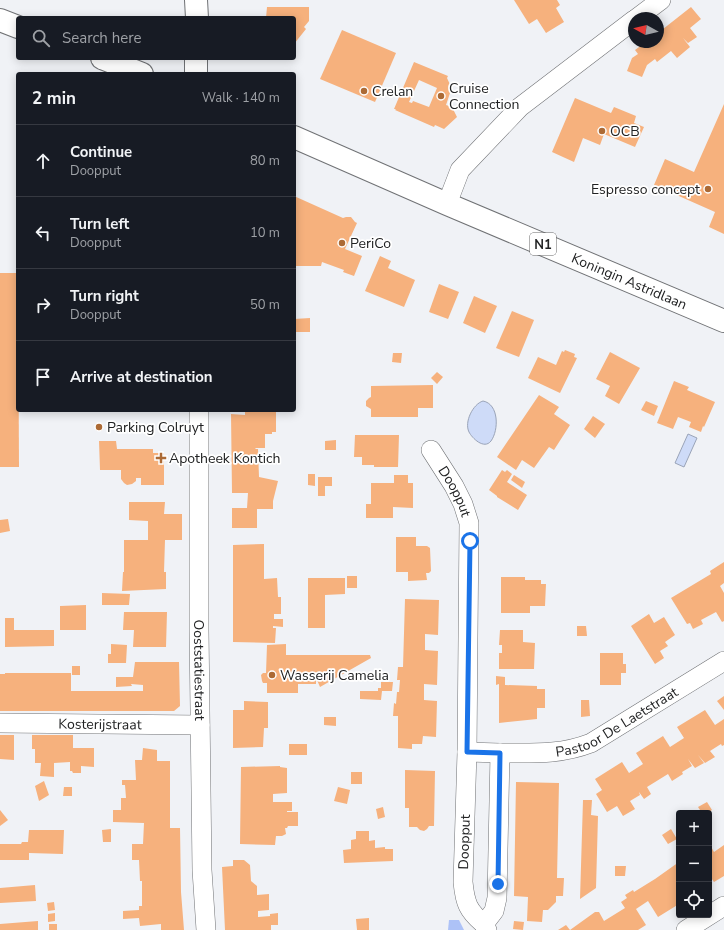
<!DOCTYPE html>
<meta charset="utf-8">
<style>
body{margin:0;font-family:"Nunito Sans",sans-serif;background:#242831;color:#f1f3f6}
.controls{position:absolute;right:12px;bottom:12px;display:grid;overflow:hidden;border-radius:4px;box-shadow:0 2px 10px #0003}
.controls button{width:36px;height:36px;display:grid;place-items:center;padding:0;border:0;border-bottom:1px solid #363941;background:#171b24;color:#f1f3f6;font:20px sans-serif}
.compass{position:absolute;left:628px;top:12px;width:36px;height:36px;border-radius:50%;background:#171b24;box-shadow:0 2px 10px #0003;rotate:278deg}
.stop{position:absolute;width:12px;height:12px;margin:-9px;border:3px solid #1a73e8;border-radius:50%;background:#fff}
.stop.end{background:#1a73e8;border-color:#fff;box-shadow:0 1px 4px #0008}
.list{margin:0;padding:0;list-style:none}
h2{display:flex;justify-content:space-between;align-items:center;height:52px;margin:0;padding:0 16px;font-size:17px}
h2 small{font-size:13px;font-weight:400;color:#9ea1a6}
.list li{display:grid;grid-template-columns:26px 1fr auto;gap:12px;align-items:center;box-sizing:border-box;height:72px;padding:0 16px;border-top:1px solid #363941}
.list b{display:block;font-size:15px;white-space:nowrap}
.list p{margin:0;font-size:13px;white-space:nowrap;color:#9ea1a6}
.list em{font-size:13px;font-style:normal;color:#9ea1a6}
.icon{flex:none;width:22px;height:22px;fill:none;stroke:currentColor;stroke-width:2;stroke-linecap:round;stroke-linejoin:round}
.map{position:relative;flex:none;width:724px;height:930px;overflow:hidden}
.search{position:absolute;background:#171b24;box-shadow:0 2px 10px #0003;left:16px;top:16px;width:280px;height:44px;display:flex;align-items:center;gap:10px;box-sizing:border-box;padding:0 14px;border-radius:4px;color:#9ea1a6;font-size:15px}
.panel{position:absolute;background:#171b24;box-shadow:0 2px 10px #0003;left:16px;top:72px;width:280px;height:340px;border-radius:4px}
.map>svg:first-child{display:block}
.green{fill:#adc2f7}
.water{fill:#cedbf8;stroke:#9aa4b8}
.building{fill:#f6b17d;fill-rule:evenodd}
.lines{fill:none;stroke-linecap:round;stroke-linejoin:round}
.minor-casing{stroke:#707275;stroke-width:20}
.tertiary-casing{stroke:#707275;stroke-width:24}
.primary-casing{stroke:#707275;stroke-width:24}
.minor{stroke:#fff;stroke-width:19}
.tertiary{stroke:#fff;stroke-width:22}
.primary{stroke:#fff;stroke-width:22}
.route{stroke:#1a73e8;stroke-width:5}
.poi-dot{fill:#ac6a35;stroke:#fff;stroke-width:1.5}
.labels{text-anchor:middle;stroke-width:3.5;stroke-linejoin:round;paint-order:stroke}
.shield{fill:#fff;stroke:#646465;stroke-width:1}
.shield-label{font-size:13px;font-weight:bold;fill:#212223}
.poi-label{font-size:14px;fill:#212223;stroke:#fff;text-anchor:start}
.street-label{font-size:14px;fill:#212223;stroke:#fff}
</style>
<div class="map">
<svg width="724" height="930" viewBox="0 0 724 930">
<rect width="100%" height="100%" fill="#f0f2f6"/>
<path class="green" d="M 449,920 L 459,920 L 464,930 L 448,930 Z"/>
<g class="water">
<path d="M 483,401 C 499,404 499,430 491,441 C 484,450 472,438 469,432 C 464,422 473,404 483,401 Z"/>
<path d="M 688,434 L 697,438 L 684,467 L 675,463 Z"/>
</g>
<g class="building">
<path d="M 514,0 L 557,0 L 560,5 L 556,8 L 564,22 L 546,33 L 537,19 L 529,24 Z"/>
<path d="M 267,7 L 309,7 L 309,21 L 304,27 L 306,29 L 294,44 L 294,18 L 266,18 Z"/>
<path d="M 691,7 L 701,19 L 690,28 L 697,37 L 688,43 L 683,38 L 690,47 L 677,58 L 671,51 L 657,62 L 655,59 L 647,65 L 642,77 L 627,71 L 632,58 L 638,54 L 635,50 L 646,42 L 658,42 L 658,33 Z"/>
<path d="M 342,30 L 396,53 L 375,102 L 320,79 Z"/>
<path d="M 414,62 L 448,76 L 447,78 L 453,91 L 451,90 L 446,105 L 452,107 L 457,117 L 444,129 L 435,125 L 434,127 L 395,110 L 396,109 L 394,109 ZM 419,80 L 437,88 L 429,107 L 413,101 L 412,103 L 409,102 Z"/>
<path d="M 575,98 L 611,113 L 614,107 L 636,116 L 634,123 L 644,127 L 635,147 L 604,134 L 600,145 L 583,138 L 574,162 L 552,152 Z"/>
<path d="M 724,104 L 724,234 L 709,227 L 715,212 L 654,185 L 665,159 L 694,172 Z"/>
<path d="M 294,196 L 343,218 L 346,217 L 351,217 L 355,222 L 357,223 L 345,249 L 362,256 L 354,276 L 343,272 L 344,270 L 322,262 L 321,266 L 294,266 Z"/>
<path d="M 380,256 L 391,261 L 388,268 L 415,280 L 404,307 L 365,291 Z"/>
<path d="M 0,273 L 18,273 L 19,467 L 0,467 Z"/>
<path d="M 439,284 L 459,292 L 448,319 L 429,312 Z"/>
<path d="M 474,296 L 497,306 L 485,333 L 463,323 Z"/>
<path d="M 512,311 L 534,320 L 519,357 L 496,348 Z"/>
<path d="M 310,318 L 310,332 L 294,332 L 294,319 Z"/>
<path d="M 565,350 L 575,354 L 574,357 L 577,358 L 560,393 L 528,378 L 538,357 L 556,365 L 562,351 L 564,352 Z"/>
<path d="M 610,352 L 640,368 L 619,404 L 605,396 L 610,386 L 596,379 Z"/>
<path d="M 393,353 L 402,353 L 401,363 L 392,362 Z"/>
<path d="M 437,372 L 443,377 L 437,384 L 431,378 Z"/>
<path d="M 674,381 L 689,387 L 687,390 L 715,402 L 704,427 L 703,426 L 701,432 L 689,427 L 691,422 L 678,417 L 673,429 L 657,423 Z"/>
<path d="M 433,385 L 433,408 L 418,408 L 418,417 L 371,417 L 371,409 L 366,406 L 366,401 L 369,398 L 371,397 L 371,386 Z"/>
<path d="M 539,395 L 559,407 L 554,414 L 570,425 L 554,450 L 549,447 L 534,468 L 522,460 L 516,470 L 497,457 Z"/>
<path d="M 646,401 L 658,406 L 654,416 L 641,410 Z"/>
<path d="M 245,410 L 276,410 L 276,432 L 272,432 L 272,434 L 265,434 L 265,448 L 256,448 L 255,449 L 258,449 L 259,477 L 278,481 L 273,501 L 273,509 L 257,509 L 257,528 L 232,528 L 232,508 L 247,508 L 248,493 L 232,493 L 231,414 L 245,415 Z"/>
<path d="M 593,416 L 605,424 L 595,438 L 584,429 Z"/>
<path d="M 355,435 L 399,435 L 398,467 L 374,467 L 374,465 L 362,465 L 362,457 L 354,457 Z"/>
<path d="M 336,440 L 336,450 L 325,450 L 325,441 Z"/>
<path d="M 99,441 L 116,441 L 117,449 L 153,449 L 153,453 L 164,453 L 164,485 L 141,485 L 141,478 L 136,478 L 136,481 L 132,484 L 127,485 L 124,483 L 121,479 L 121,470 L 100,470 Z"/>
<path d="M 502,470 L 505,472 L 507,470 L 512,474 L 507,482 L 527,495 L 518,510 L 497,497 L 497,496 L 489,490 Z"/>
<path d="M 308,474 L 315,474 L 315,486 L 308,485 Z"/>
<path d="M 394,475 L 408,475 L 408,483 L 413,483 L 413,508 L 393,507 L 393,518 L 366,518 L 366,504 L 371,504 L 371,483 L 394,483 Z"/>
<path d="M 514,475 L 525,482 L 522,488 L 511,480 Z"/>
<path d="M 318,477 L 332,477 L 332,486 L 325,486 L 325,496 L 318,496 Z"/>
<path d="M 129,502 L 165,502 L 164,514 L 182,514 L 182,540 L 165,540 L 164,572 L 166,572 L 166,589 L 122,591 L 123,572 L 124,572 L 124,540 L 148,540 L 148,521 L 129,520 Z"/>
<path d="M 8,519 L 10,531 L 0,533 L 0,520 Z"/>
<path d="M 396,537 L 416,537 L 416,546 L 427,546 L 430,548 L 431,571 L 429,573 L 426,573 L 427,580 L 408,581 L 408,572 L 396,572 Z"/>
<path d="M 264,544 L 264,579 L 277,578 L 278,597 L 281,597 L 281,614 L 274,614 L 274,619 L 283,619 L 283,627 L 273,626 L 273,628 L 276,628 L 275,643 L 233,642 L 233,545 Z"/>
<path d="M 724,562 L 724,583 L 720,586 L 724,593 L 724,621 L 722,622 L 716,612 L 701,620 L 703,624 L 693,629 L 690,623 L 687,624 L 671,598 L 711,574 L 710,571 Z"/>
<rect x="347" y="576" width="10" height="12"/>
<path d="M 501,577 L 525,577 L 525,580 L 541,580 L 541,584 L 546,584 L 545,606 L 530,606 L 530,613 L 501,613 Z"/>
<path d="M 308,578 L 345,578 L 345,594 L 325,595 L 325,628 L 308,628 Z"/>
<path d="M 102,593 L 130,594 L 129,605 L 102,605 Z"/>
<path d="M 405,599 L 439,600 L 438,635 L 425,634 L 425,650 L 438,651 L 437,685 L 424,684 L 424,700 L 437,701 L 436,737 L 423,736 L 422,744 L 412,744 L 412,749 L 398,748 L 398,716 L 393,716 L 394,703 L 396,704 L 397,692 L 399,692 L 400,680 L 397,680 L 398,667 L 403,667 Z"/>
<path d="M 86,605 L 86,630 L 60,630 L 60,606 Z"/>
<path d="M 124,612 L 167,612 L 166,647 L 133,647 L 134,630 L 123,630 Z"/>
<path d="M 649,614 L 654,623 L 664,617 L 675,635 L 665,642 L 668,646 L 660,651 L 664,658 L 655,664 L 631,626 Z"/>
<path d="M 5,618 L 14,618 L 14,630 L 54,630 L 54,646 L 5,647 Z"/>
<path d="M 577,626 L 586,626 L 587,636 L 577,636 Z"/>
<path d="M 500,630 L 523,630 L 523,642 L 535,643 L 534,669 L 499,669 L 499,653 L 502,653 L 502,645 L 499,645 Z"/>
<path d="M 111,644 L 127,645 L 126,663 L 108,663 L 108,654 L 111,654 Z"/>
<path d="M 286,644 L 286,655 L 370,655 L 371,658 L 320,687 L 317,680 L 316,680 L 316,684 L 298,684 L 298,693 L 267,693 L 267,683 L 263,683 L 262,681 L 261,675 L 263,673 L 266,673 L 267,645 Z"/>
<path d="M 600,653 L 623,653 L 623,664 L 626,664 L 626,673 L 621,673 L 621,685 L 600,685 Z"/>
<path d="M 135,662 L 179,662 L 180,706 L 174,711 L 0,711 L 0,674 L 5,674 L 5,673 L 71,673 L 71,691 L 143,691 L 143,685 L 131,684 L 132,686 L 116,687 L 116,677 L 133,677 Z"/>
<rect x="72" y="666" width="8" height="9"/>
<path d="M 496,676 L 505,677 L 505,685 L 537,686 L 537,689 L 545,689 L 545,708 L 537,708 L 537,719 L 499,723 L 499,684 L 496,685 Z"/>
<path d="M 381,682 L 393,682 L 392,691 L 382,691 L 381,700 L 360,699 L 360,691 L 378,691 L 378,688 L 381,688 Z"/>
<path d="M 724,696 L 724,710 L 717,701 Z"/>
<path d="M 581,700 L 589,700 L 590,716 L 581,717 Z"/>
<path d="M 244,701 L 268,702 L 268,728 L 264,728 L 263,747 L 233,748 L 233,710 L 244,710 Z"/>
<path d="M 705,710 L 715,725 L 724,719 L 724,745 L 722,746 L 721,744 L 710,751 L 715,757 L 705,763 L 698,755 L 704,763 L 695,768 L 688,759 L 692,766 L 682,772 L 683,774 L 672,781 L 668,774 L 647,787 L 651,794 L 644,799 L 639,792 L 640,795 L 630,801 L 635,809 L 623,816 L 617,806 L 607,812 L 596,794 L 602,790 L 595,779 L 622,762 L 629,773 L 643,764 L 636,753 L 663,736 L 670,747 L 684,738 L 677,727 Z"/>
<path d="M 324,717 L 336,717 L 336,726 L 324,725 Z"/>
<path d="M 0,735 L 14,735 L 14,760 L 0,759 Z"/>
<path d="M 32,735 L 73,735 L 73,748 L 94,748 L 94,767 L 81,766 L 81,773 L 73,773 L 72,771 L 70,771 L 70,762 L 54,763 L 54,777 L 40,776 L 41,763 L 35,763 L 35,749 L 32,749 Z"/>
<rect x="289" y="744" width="18" height="11"/>
<path d="M 143,748 L 157,750 L 157,761 L 170,761 L 170,828 L 180,828 L 181,892 L 184,930 L 161,930 L 161,924 L 140,926 L 139,918 L 123,919 L 123,911 L 139,910 L 139,906 L 142,906 L 142,881 L 140,881 L 139,860 L 132,860 L 132,844 L 143,844 L 144,823 L 113,822 L 113,810 L 121,810 L 121,798 L 126,798 L 125,785 L 122,785 L 122,780 L 136,780 L 135,760 L 142,760 Z"/>
<path d="M 280,766 L 280,767 L 287,768 L 287,793 L 273,794 L 273,802 L 292,802 L 292,811 L 287,811 L 287,812 L 298,812 L 298,826 L 288,826 L 287,828 L 285,828 L 286,834 L 282,836 L 276,836 L 275,845 L 240,844 L 241,767 Z"/>
<path d="M 405,770 L 435,771 L 434,826 L 429,826 L 427,829 L 424,831 L 420,830 L 417,827 L 409,827 L 409,808 L 405,808 Z"/>
<rect x="351" y="772" width="11" height="12"/>
<path d="M 44,781 L 49,795 L 39,801 L 35,786 Z"/>
<path d="M 516,782 L 559,783 L 557,878 L 564,878 L 563,896 L 556,896 L 556,902 L 548,910 L 543,910 L 542,922 L 527,921 L 528,897 L 514,896 Z"/>
<path d="M 64,787 L 72,787 L 72,796 L 63,796 Z"/>
<path d="M 338,787 L 350,790 L 347,804 L 334,801 Z"/>
<path d="M 583,800 L 592,800 L 591,815 L 598,816 L 596,888 L 580,899 Z"/>
<path d="M 707,802 L 712,810 L 707,813 L 702,813 L 698,807 Z"/>
<path d="M 383,807 L 385,817 L 378,819 L 376,809 Z"/>
<path d="M 0,810 L 8,820 L 0,826 Z"/>
<path d="M 111,829 L 111,842 L 103,842 L 102,830 Z"/>
<path d="M 671,829 L 677,839 L 668,844 L 662,835 Z"/>
<path d="M 29,830 L 64,830 L 63,854 L 29,853 L 29,860 L 0,860 L 0,844 L 21,844 L 22,842 L 28,842 Z"/>
<path d="M 356,831 L 369,831 L 369,841 L 375,840 L 375,848 L 385,847 L 385,849 L 393,849 L 393,861 L 344,863 L 343,850 L 351,849 L 351,840 L 356,839 Z"/>
<path d="M 709,843 L 714,852 L 724,845 L 724,876 L 714,882 L 709,875 Z"/>
<path d="M 233,860 L 244,860 L 250,865 L 251,881 L 257,886 L 257,895 L 269,894 L 269,910 L 258,911 L 258,917 L 270,916 L 270,914 L 278,913 L 278,925 L 271,925 L 271,930 L 225,930 L 222,867 L 233,866 Z"/>
<path d="M 679,862 L 679,904 L 658,917 L 648,901 L 636,909 L 646,925 L 638,930 L 570,930 L 595,912 L 599,912 L 604,921 L 625,908 L 621,902 L 627,898 L 625,895 L 633,890 L 634,892 L 655,879 Z"/>
<path d="M 615,866 L 626,866 L 625,876 L 615,876 Z"/>
<path d="M 35,885 L 36,901 L 0,903 L 0,888 Z"/>
<path d="M 54,902 L 55,910 L 48,911 L 47,903 Z"/>
<path d="M 55,913 L 55,921 L 48,922 L 48,914 Z"/>
<path d="M 369,918 L 369,930 L 357,930 L 356,919 Z"/>
<path d="M 38,921 L 38,930 L 0,930 L 0,924 Z"/>
<path d="M 514,921 L 524,922 L 523,930 L 513,929 Z"/>
<rect x="49" y="924" width="8" height="6"/>
<path d="M 566,925 L 570,930 L 558,930 Z"/>
</g>
<g class="lines">
<defs>
<g id="minor">
<path d="M 637,18 L 661,0"/>
<path d="M 447,204 L 460,170 L 520,107 L 634,20"/>
<path id="s1" d="M 199,410 L 199,630 L 202,870 L 206,930"/>
<path id="s2" d="M 431,450 L 454,486 L 463,504 L 469,523 L 467,752 L 463,882 C 465,903 468,911 484,924"/>
<path id="s3" d="M 0,723 L 200,725"/>
<path d="M 467,752 L 500,753 L 497,898 L 494,911 L 484,924 L 487,930"/>
<path id="s4" d="M 500,753 C 533,753 560,755 591,743 L 724,661"/>
<path d="M 686,930 L 724,906"/>
</g>
<g id="tertiary">
<path d="M 196,0 L 197,18"/>
<path d="M 196,58 L 196,74"/>
</g>
<g id="primary">
<path d="M 0,20 L 18,27"/>
<path d="M 102,58 L 142,74"/>
<path id="s5" d="M 294,137 L 447,204 L 724,321"/>
</g>
</defs>
<use href="#minor" class="minor-casing"/>
<use href="#tertiary" class="tertiary-casing"/>
<use href="#primary" class="primary-casing"/>
<use href="#minor" class="minor"/>
<use href="#tertiary" class="tertiary"/>
<use href="#primary" class="primary"/>
</g>
<g class="lines">
<path class="route" d="M 470,541 L 467,752 L 500,753 L 498,884"/>
</g>
<g class="poi-dot">
<circle cx="364" cy="91" r="4"/>
<circle cx="441" cy="96" r="4"/>
<circle cx="602" cy="131" r="4"/>
<circle cx="708" cy="189" r="4"/>
<circle cx="342" cy="243" r="4"/>
<circle cx="99" cy="427" r="4"/>
<path d="M159 452h4v4h4v4h-4v4h-4v-4h-4v-4h4z"/>
<circle cx="272" cy="675" r="4"/>
</g>
<g class="labels">
<rect class="shield" x="530" y="233" width="26" height="22" rx="3"/>
<g class="shield-label">
<text x="543" y="249">N1</text>
</g>
<g class="poi-label">
<text x="449" y="93">Cruise<tspan x="449" dy="16">Connection</tspan></text>
<text x="372" y="96">Crelan</text>
<text x="610" y="136">OCB</text>
<text x="700" y="194" text-anchor="end">Espresso concept</text>
<text x="350" y="248">PeriCo</text>
<text x="107" y="432">Parking Colruyt</text>
<text x="169" y="463">Apotheek Kontich</text>
<text x="280" y="680">Wasserij Camelia</text>
</g>
<g class="street-label">
<text dy="5" stroke="none"><textPath href="#s5" startOffset="365">Koningin Astridlaan</textPath></text>
<text dy="5" stroke="none"><textPath href="#s2" startOffset="48">Doopput</textPath></text>
<text dy="5" stroke="none"><textPath href="#s1" startOffset="260">Ooststatiestraat</textPath></text>
<text dy="5" stroke="none"><textPath href="#s4" startOffset="124">Pastoor De Laetstraat</textPath></text>
<text dy="5" stroke="none"><textPath href="#s3" startOffset="100">Kosterijstraat</textPath></text>
<text transform="translate(464 842) rotate(-88)" y="5">Doopput</text>
</g>
</g>
</svg>
<div class="controls">
<button>+</button>
<button>−</button>
<button><svg class="icon" aria-label="locate" viewBox="0 0 24 24"><circle cx="12" cy="12" r="6"/><path d="M12 2v4M12 18v4M2 12h4M18 12h4"/></svg></button>
</div>
<svg class="compass" viewBox="-18 -18 36 36"><path d="M0-13l5 13h-10z" fill="#e53935"/><path d="M0 13l5-13h-10z" fill="#9ea1a6"/></svg>
<div class="stop" style="left:470px;top:541px"></div>
<div class="stop end" style="left:498px;top:884px"></div>
<div class="search"><svg class="icon" aria-label="search" viewBox="0 0 24 24"><circle cx="10" cy="10" r="6"/><path d="M15 15l6 6"/></svg>Search here</div>
<section class="panel">
<h2>2 min<small>Walk · 140 m</small></h2>
<ul class="list">
<li><svg class="icon" aria-label="ahead" viewBox="0 0 24 24"><path d="M12 20V5M6 11l6-6 6 6"/></svg><div><b>Continue</b><p>Doopput</p></div><em>80 m</em></li>
<li><svg class="icon" aria-label="left" viewBox="0 0 24 24"><path d="M17 20v-9H6M10 6l-5 5 5 5"/></svg><div><b>Turn left</b><p>Doopput</p></div><em>10 m</em></li>
<li><svg class="icon" aria-label="right" viewBox="0 0 24 24"><path d="M7 20v-9h11M14 6l5 5-5 5"/></svg><div><b>Turn right</b><p>Doopput</p></div><em>50 m</em></li>
<li><svg class="icon" aria-label="arrive" viewBox="0 0 24 24"><path d="M6 21V4h12l-3 4 3 4H6"/></svg><div><b>Arrive at destination</b></div></li>
</ul>
</section>
</div>
